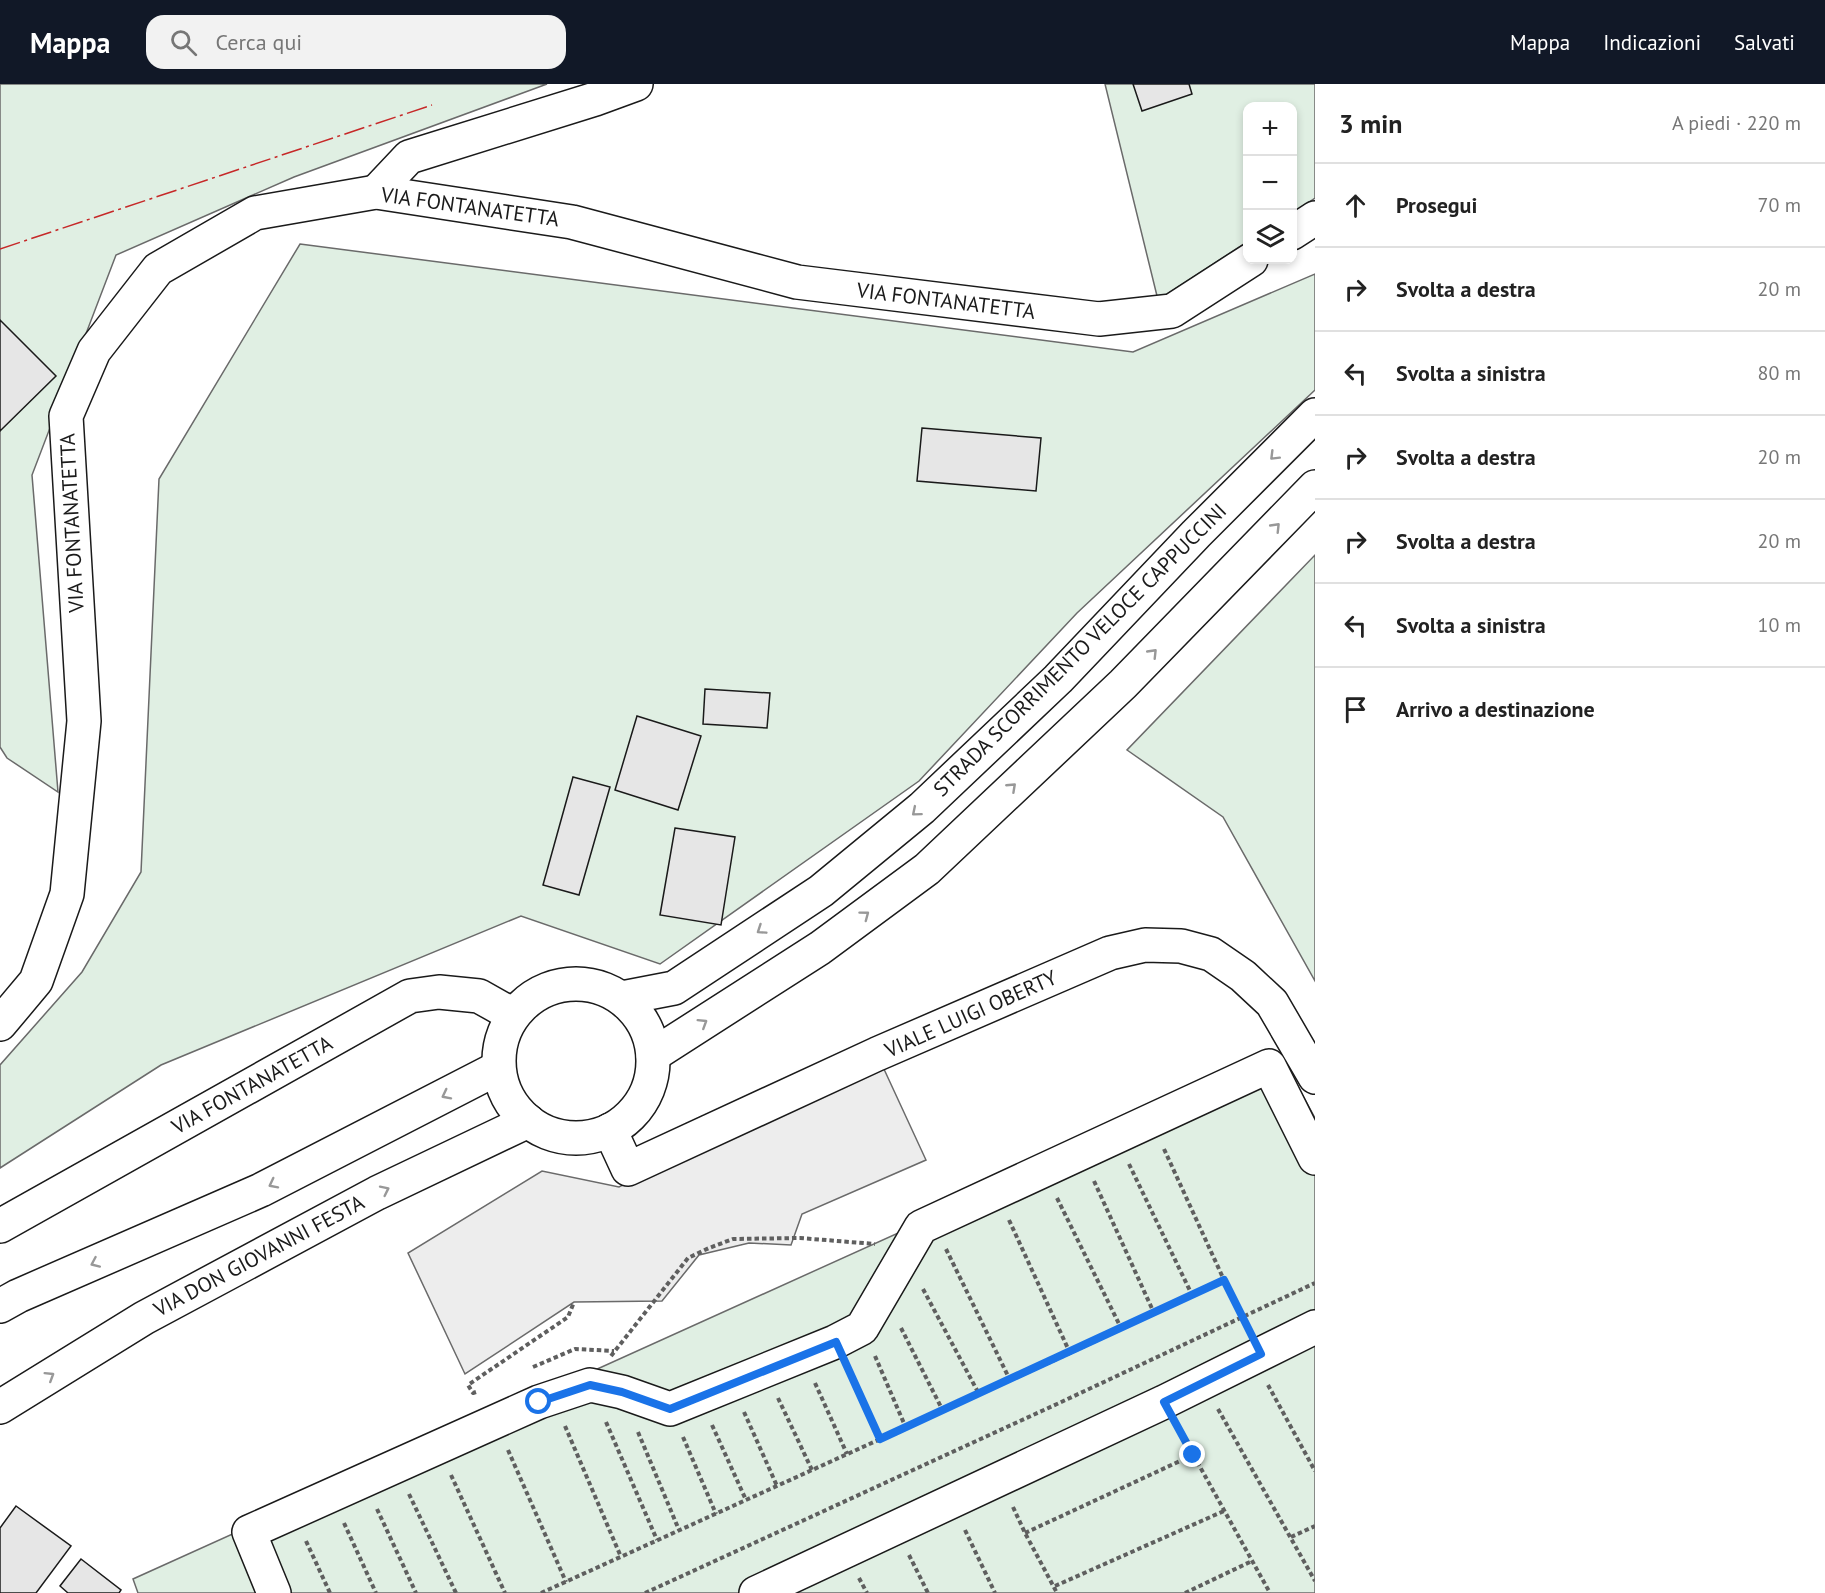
<!DOCTYPE html>
<html lang="it">
<meta charset="utf-8">
<style>
body{margin:0;font-family:"PT Sans",sans-serif;background:#f2f2f2;color:#222}
.controls{position:absolute;right:18px;top:18px;display:grid;overflow:hidden;border-radius:12px;box-shadow:0 3px 9px #0003}
.controls button{width:54px;height:54px;display:grid;place-items:center;padding:0;border:0;border-bottom:2px solid #e0e0e0;background:#fff;color:#222;font:30px sans-serif}
.stop{position:absolute;width:18px;height:18px;margin:-14px;border:4px solid #1a73e8;border-radius:50%;background:#fff}
.stop.end{background:#1a73e8;border-color:#fff;box-shadow:0 2px 6px #0008}
.list{margin:0;padding:0;list-style:none}
h2{display:flex;justify-content:space-between;align-items:center;height:78px;margin:0;padding:0 24px;font-size:26px}
h2 small{font-size:20px;font-weight:400;color:#767676}
.list li{display:grid;grid-template-columns:39px 1fr auto;gap:18px;align-items:center;box-sizing:border-box;height:84px;padding:0 24px;border-top:2px solid #e0e0e0}
.list b{display:block;font-size:22px;white-space:nowrap}
.list em{font-size:20px;font-style:normal;color:#767676}
.icon{flex:none;width:33px;height:33px;fill:none;stroke:currentColor;stroke-width:2;stroke-linecap:round;stroke-linejoin:round}
.map{position:relative;flex:none;width:1315px;height:1509px;overflow:hidden}
header{display:flex;align-items:center;gap:36px;box-sizing:border-box;height:84px;padding:0 30px;background:#111827;color:#fff}
header strong{font-size:28px}
nav{display:flex;gap:33px;margin-inline-start:auto;font-size:21px}
.search{width:420px;height:54px;background:#f2f2f2;display:flex;align-items:center;gap:15px;box-sizing:border-box;padding:0 21px;border-radius:18px;color:#767676;font-size:22px}
main{display:flex}
aside{flex:1;background:#fff}
.map>svg:first-child{display:block}
.green{fill:#e0efe3;stroke:#6a6a6a;stroke-width:1.5}
.parking{fill:#ededed;stroke:#6a6a6a;stroke-width:1.5}
.building{fill:#e6e6e6;stroke:#1a1a1a;stroke-width:1.5}
.lines{fill:none;stroke-linecap:round;stroke-linejoin:round}
.minor-casing{stroke:#1a1a1a;stroke-width:36}
.major-casing{stroke:#1a1a1a;stroke-width:36}
.path{stroke:#5f5f5f;stroke-width:4;stroke-dasharray:4.5 3;stroke-linecap:butt}
.minor{stroke:#fff;stroke-width:33}
.major{stroke:#fff;stroke-width:33}
.power{stroke:#c62828;stroke-width:1.5;stroke-dasharray:21 4.5 3 4.5;stroke-linecap:butt}
.oneway{stroke:#989898}
.route{stroke:#1a73e8;stroke-width:8}
.labels{text-anchor:middle;stroke-width:4.5;stroke-linejoin:round;paint-order:stroke}
.street-label{font-size:21px;fill:#1a1a1a;stroke:#fff}
</style>
<header>
<strong>Mappa</strong>
<div class="search"><svg class="icon" aria-label="search" viewBox="0 0 24 24"><circle cx="10" cy="10" r="6"/><path d="M15 15l6 6"/></svg>Cerca qui</div>
<nav><a>Mappa</a><a>Indicazioni</a><a>Salvati</a></nav>
</header>
<main>
<div class="map">
<svg width="1315" height="1509" viewBox="0 0 1315 1509">
<rect width="100%" height="100%" fill="#fff"/>
<g class="green">
<path d="M 0,0 L 547,0 L 294,93 L 116,171 L 32,391 L 58,708 L 7,674 L 0,663 Z"/>
<path d="M 1105,0 L 1315,0 L 1315,114 L 1293,129 L 1292,22 L 1248,22 L 1247,158 L 1158,216 Z"/>
<path d="M 300,160 L 1133,268 L 1315,190 L 1315,306 L 1077,529 L 919,697 L 660,880 L 521,832 L 161,981 L 0,1084 L 0,981 L 82,888 L 141,788 L 159,395 Z"/>
<path d="M 1315,471 L 1315,897 L 1223,733 L 1127,666 Z"/>
<path d="M 1283,975 L 1315,1034 L 1315,1509 L 138,1509 L 133,1495 Z"/>
</g>
<path class="parking" d="M 877,970 L 926,1076 L 802,1130 L 791,1161 L 749,1159 L 699,1171 L 662,1217 L 574,1218 L 465,1290 L 408,1169 L 542,1087 L 619,1103 Z"/>
<g class="building">
<path d="M 1133,0 L 1189,0 L 1192,10 L 1142,27 Z"/>
<path d="M 0,236 L 56,292 L 0,347 Z"/>
<path d="M 922,344 L 1041,354 L 1036,407 L 917,397 Z"/>
<path d="M 705,605 L 770,609 L 767,644 L 703,640 Z"/>
<path d="M 637,632 L 701,652 L 678,726 L 615,706 Z"/>
<path d="M 573,693 L 610,703 L 579,811 L 543,801 Z"/>
<path d="M 675,744 L 735,753 L 721,841 L 660,831 Z"/>
<path d="M 16,1422 L 71,1462 L 36,1509 L 0,1509 L 0,1444 Z"/>
<path d="M 81,1475 L 121,1506 L 119,1509 L 68,1509 L 60,1502 Z"/>
</g>
<g class="lines">
<defs>
<g id="minor">
<path d="M 376,108 L 409,73 L 595,15 L 636,0"/>
<path d="M 1292,149 L 1315,134"/>
<path d="M 0,940 L 36,897 L 67,810 L 84,637 L 66,332 L 94,267 L 158,185 L 255,129 L 376,108 L 572,138 L 797,198 L 1099,235 L 1172,227 L 1251,176"/>
<path d="M 610,1046 L 628,1085 L 877,970 L 1110,869 L 1145,861 L 1181,862 L 1211,870 L 1243,892 L 1272,919 L 1315,993"/>
<path d="M 0,1142 L 410,912 L 439,908 L 479,912 L 513,931"/>
<path d="M 274,1509 L 249,1448 L 539,1318 L 590,1301 L 622,1308 L 670,1325 L 835,1258 L 862,1244 L 921,1143 L 1269,982 L 1315,1074"/>
<path d="M 756,1509 L 1164,1318 L 1315,1243"/>
</g>
<g id="major">
<circle cx="576" cy="977" r="77"/>
<path d="M 622,914 L 674,904 L 821,807 L 922,724 L 1058,595 L 1196,450 L 1315,331"/>
<path d="M 653,971 L 820,864 L 927,785 L 1123,600 L 1315,403"/>
<path d="M 0,1222 L 18,1212 L 261,1106 L 498,984"/>
<path d="M 0,1323 L 144,1234 L 377,1109 L 528,1037"/>
</g>
</defs>
<use href="#minor" class="minor-casing"/>
<use href="#major" class="major-casing"/>
<g class="path">
<path d="M 1164,1065 L 1224,1196 L 1246,1240"/>
<path d="M 1129,1080 L 1192,1211"/>
<path d="M 1094,1097 L 1154,1229"/>
<path d="M 1057,1114 L 1121,1244"/>
<path d="M 1009,1136 L 1070,1269"/>
<path d="M 946,1165 L 1010,1296"/>
<path d="M 923,1205 L 979,1310"/>
<path d="M 901,1244 L 943,1327"/>
<path d="M 611,1272 L 688,1174 L 709,1164 L 733,1155 L 800,1154 L 875,1160"/>
<path d="M 875,1272 L 906,1344"/>
<path d="M 533,1283 L 575,1265 L 614,1267"/>
<path d="M 848,1286 L 880,1355"/>
<path d="M 815,1299 L 847,1370"/>
<path d="M 1268,1301 L 1315,1387"/>
<path d="M 476,1308 L 473,1309 L 468,1301 L 568,1233 L 574,1218"/>
<path d="M 778,1314 L 812,1386"/>
<path d="M 1218,1325 L 1315,1497"/>
<path d="M 744,1328 L 777,1402"/>
<path d="M 606,1338 L 657,1456"/>
<path d="M 712,1341 L 746,1416"/>
<path d="M 565,1342 L 621,1473"/>
<path d="M 1179,1345 L 1270,1509"/>
<path d="M 638,1348 L 679,1446"/>
<path d="M 683,1353 L 716,1430"/>
<path d="M 508,1366 L 566,1498"/>
<path d="M 451,1391 L 505,1509"/>
<path d="M 409,1410 L 456,1509"/>
<path d="M 1013,1423 L 1025,1449 L 1057,1509"/>
<path d="M 377,1425 L 416,1509"/>
<path d="M 344,1439 L 376,1509"/>
<path d="M 965,1446 L 995,1509"/>
<path d="M 1025,1449 L 1193,1371"/>
<path d="M 1291,1453 L 1315,1442"/>
<path d="M 306,1457 L 330,1509"/>
<path d="M 909,1471 L 928,1509"/>
<path d="M 859,1494 L 867,1509"/>
<path d="M 1055,1502 L 1224,1427"/>
<path d="M 541,1509 L 1070,1269 L 1224,1196"/>
<path d="M 645,1509 L 1057,1320 L 1315,1199"/>
<path d="M 1185,1509 L 1252,1477"/>
</g>
<use href="#minor" class="minor"/>
<use href="#major" class="major"/>
<path class="power" d="M 0,165 L 432,21"/>
</g>
<defs><path id="oneway-chevron" d="M-2-3.5L2.5 0L-2 3.5" fill="none" stroke-width="1.6" stroke-linecap="round" stroke-linejoin="round" transform="scale(1.5)"/></defs>
<g class="oneway">
<use href="#oneway-chevron" transform="translate(1274 372) rotate(135)"/>
<use href="#oneway-chevron" transform="translate(1276 443) rotate(-46)"/>
<use href="#oneway-chevron" transform="translate(1153 569) rotate(-46)"/>
<use href="#oneway-chevron" transform="translate(1012 703) rotate(-43)"/>
<use href="#oneway-chevron" transform="translate(916 728) rotate(140)"/>
<use href="#oneway-chevron" transform="translate(865 831) rotate(-37)"/>
<use href="#oneway-chevron" transform="translate(761 846) rotate(146)"/>
<use href="#oneway-chevron" transform="translate(703 939) rotate(-32)"/>
<use href="#oneway-chevron" transform="translate(446 1011) rotate(153)"/>
<use href="#oneway-chevron" transform="translate(273 1100) rotate(153)"/>
<use href="#oneway-chevron" transform="translate(385 1106) rotate(-26)"/>
<use href="#oneway-chevron" transform="translate(95 1179) rotate(156)"/>
<use href="#oneway-chevron" transform="translate(50 1292) rotate(-32)"/>
</g>
<g class="lines">
<path class="route" d="M 539,1318 L 590,1301 L 622,1308 L 670,1325 L 836,1258 L 880,1355 L 1224,1196 L 1261,1270 L 1164,1318 L 1193,1371"/>
</g>
<g class="labels">
<g class="street-label">
<text transform="translate(470 123) rotate(8)" y="7">VIA FONTANATETTA</text>
<text transform="translate(946 217) rotate(7)" y="7">VIA FONTANATETTA</text>
<text transform="translate(72 439) rotate(-93)" y="7">VIA FONTANATETTA</text>
<text transform="translate(1080 566) rotate(-45)" y="7">STRADA SCORRIMENTO VELOCE CAPPUCCINI</text>
<text transform="translate(971 930) rotate(-24)" y="7">VIALE LUIGI OBERTY</text>
<text transform="translate(252 1001) rotate(-29)" y="7">VIA FONTANATETTA</text>
<text transform="translate(259 1172) rotate(-28)" y="7">VIA DON GIOVANNI FESTA</text>
</g>
</g>
</svg>
<div class="controls">
<button>+</button>
<button>−</button>
<button><svg class="icon" aria-label="layers" viewBox="0 0 24 24"><path d="M12 4l9 5-9 5-9-5zM3 14l9 5 9-5"/></svg></button>
</div>
<div class="stop" style="left:539px;top:1318px"></div>
<div class="stop end" style="left:1193px;top:1371px"></div>
</div>
<aside>
<h2>3 min<small>A piedi · 220 m</small></h2>
<ul class="list">
<li><svg class="icon" aria-label="ahead" viewBox="0 0 24 24"><path d="M12 20V5M6 11l6-6 6 6"/></svg><div><b>Prosegui</b></div><em>70 m</em></li>
<li><svg class="icon" aria-label="right" viewBox="0 0 24 24"><path d="M7 20v-9h11M14 6l5 5-5 5"/></svg><div><b>Svolta a destra</b></div><em>20 m</em></li>
<li><svg class="icon" aria-label="left" viewBox="0 0 24 24"><path d="M17 20v-9H6M10 6l-5 5 5 5"/></svg><div><b>Svolta a sinistra</b></div><em>80 m</em></li>
<li><svg class="icon" aria-label="right" viewBox="0 0 24 24"><path d="M7 20v-9h11M14 6l5 5-5 5"/></svg><div><b>Svolta a destra</b></div><em>20 m</em></li>
<li><svg class="icon" aria-label="right" viewBox="0 0 24 24"><path d="M7 20v-9h11M14 6l5 5-5 5"/></svg><div><b>Svolta a destra</b></div><em>20 m</em></li>
<li><svg class="icon" aria-label="left" viewBox="0 0 24 24"><path d="M17 20v-9H6M10 6l-5 5 5 5"/></svg><div><b>Svolta a sinistra</b></div><em>10 m</em></li>
<li><svg class="icon" aria-label="arrive" viewBox="0 0 24 24"><path d="M6 21V4h12l-3 4 3 4H6"/></svg><div><b>Arrivo a destinazione</b></div></li>
</ul>
</aside>
</main>
